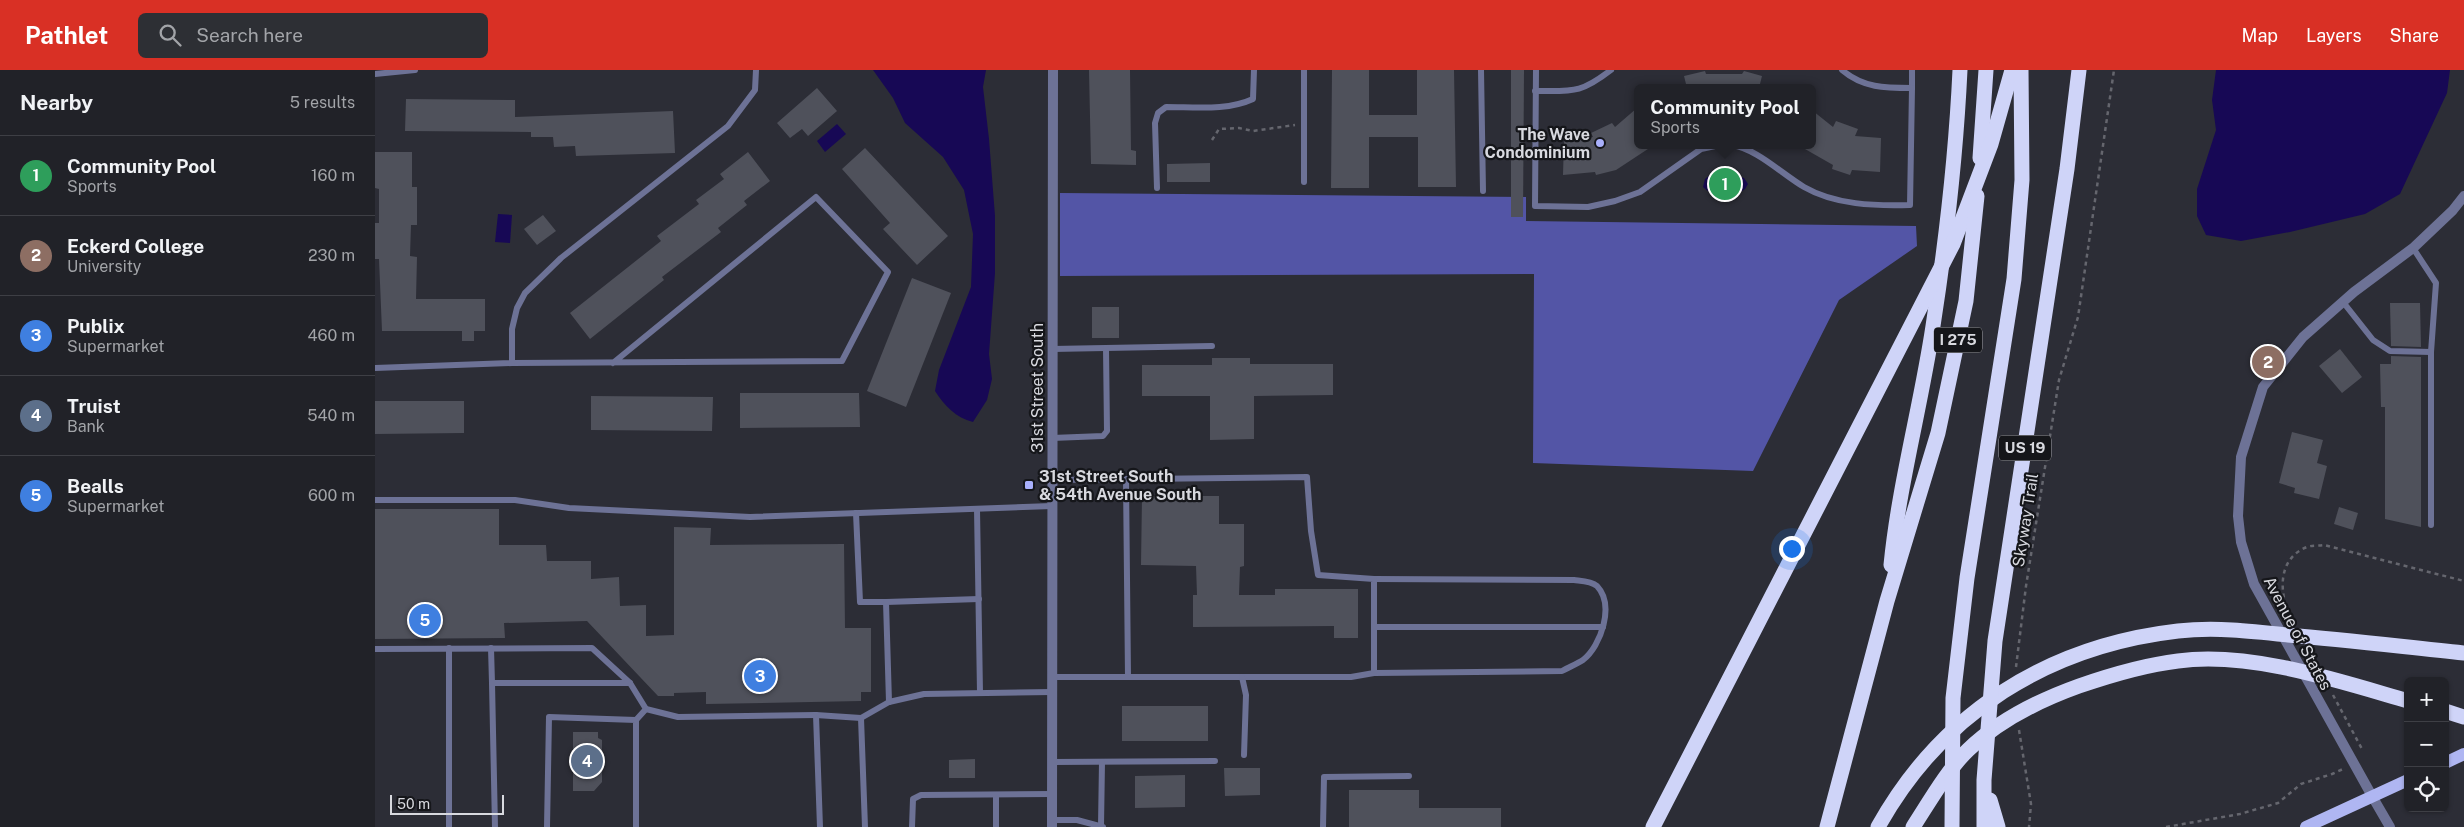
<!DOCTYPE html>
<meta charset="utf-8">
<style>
body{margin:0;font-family:"Public Sans",sans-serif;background:#2d2f34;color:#f1f3f6}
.controls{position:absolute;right:15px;bottom:15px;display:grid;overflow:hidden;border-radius:8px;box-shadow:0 1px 4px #0004}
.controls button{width:45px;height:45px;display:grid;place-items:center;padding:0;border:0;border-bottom:1px solid #3e3f45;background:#212228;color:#f1f3f6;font:25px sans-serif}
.scale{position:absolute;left:15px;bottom:12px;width:114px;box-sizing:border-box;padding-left:5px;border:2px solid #d8d9df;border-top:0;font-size:14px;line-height:18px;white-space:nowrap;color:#d8d9df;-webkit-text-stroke:4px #15161a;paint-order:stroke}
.you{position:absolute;left:1416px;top:478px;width:18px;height:18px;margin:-12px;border:4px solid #fff;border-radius:50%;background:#1a73e8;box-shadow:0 0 0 8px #1a73e833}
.badge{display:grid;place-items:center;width:32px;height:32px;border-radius:50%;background:#d93025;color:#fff;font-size:16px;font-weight:700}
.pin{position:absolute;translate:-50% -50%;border:2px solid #fff;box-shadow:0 1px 5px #0006}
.popup{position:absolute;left:1259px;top:14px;width:182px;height:65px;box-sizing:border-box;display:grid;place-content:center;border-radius:8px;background:#212228;filter:drop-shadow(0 1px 4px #0005);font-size:16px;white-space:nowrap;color:#a2a4a8}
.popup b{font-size:19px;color:#f1f3f6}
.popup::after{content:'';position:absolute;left:50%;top:100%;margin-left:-10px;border:10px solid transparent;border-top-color:#212228}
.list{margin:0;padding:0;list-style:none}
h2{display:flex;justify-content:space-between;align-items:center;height:65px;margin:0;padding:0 20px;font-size:21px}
h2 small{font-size:16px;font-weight:400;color:#a2a4a8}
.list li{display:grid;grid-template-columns:32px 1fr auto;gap:15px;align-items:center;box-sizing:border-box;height:80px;padding:0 20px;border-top:1px solid #3e3f45}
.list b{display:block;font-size:19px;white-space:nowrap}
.list p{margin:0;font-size:16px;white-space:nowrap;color:#a2a4a8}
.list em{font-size:16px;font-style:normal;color:#a2a4a8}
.icon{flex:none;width:28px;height:28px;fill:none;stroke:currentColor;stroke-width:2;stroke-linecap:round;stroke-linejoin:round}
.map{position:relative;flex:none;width:2089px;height:757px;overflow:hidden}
header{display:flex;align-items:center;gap:30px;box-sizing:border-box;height:70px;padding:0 25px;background:#d93025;color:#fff}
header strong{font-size:24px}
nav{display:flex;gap:28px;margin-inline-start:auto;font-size:18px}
.search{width:350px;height:45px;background:#2d2f34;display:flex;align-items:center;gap:12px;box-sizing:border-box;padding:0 18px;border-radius:8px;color:#a2a4a8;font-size:19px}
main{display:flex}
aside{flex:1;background:#212228}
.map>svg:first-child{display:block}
.forest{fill:#5355a6}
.water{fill:#170855}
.building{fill:#4f515b}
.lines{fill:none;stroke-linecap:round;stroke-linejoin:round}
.path{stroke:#65666e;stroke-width:2.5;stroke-dasharray:4 4;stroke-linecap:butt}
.service{stroke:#6d7296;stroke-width:6}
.minor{stroke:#6d7296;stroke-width:10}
.tertiary{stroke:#6d7296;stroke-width:10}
.primary{stroke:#afb6f2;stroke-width:12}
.motorway{stroke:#cfd4f8;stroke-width:15}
.poi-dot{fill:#a9b0fc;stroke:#15161a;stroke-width:2}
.labels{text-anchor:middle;stroke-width:4.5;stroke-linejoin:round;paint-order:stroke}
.shield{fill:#15161a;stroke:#9e9ea4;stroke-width:1}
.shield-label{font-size:15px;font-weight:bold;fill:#d8d9df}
.poi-label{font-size:16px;font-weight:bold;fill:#d8d9df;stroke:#15161a;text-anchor:end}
.street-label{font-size:16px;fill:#d8d9df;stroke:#15161a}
</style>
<header>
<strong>Pathlet</strong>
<div class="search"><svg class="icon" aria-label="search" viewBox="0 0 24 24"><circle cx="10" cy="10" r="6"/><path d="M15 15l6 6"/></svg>Search here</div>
<nav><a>Map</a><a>Layers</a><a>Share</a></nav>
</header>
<main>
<aside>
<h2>Nearby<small>5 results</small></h2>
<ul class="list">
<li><span class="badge" style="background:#2e9e5b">1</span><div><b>Community Pool</b><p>Sports</p></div><em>160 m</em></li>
<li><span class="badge" style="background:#8d6e63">2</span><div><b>Eckerd College</b><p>University</p></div><em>230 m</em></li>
<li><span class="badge" style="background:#3f7fe0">3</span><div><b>Publix</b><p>Supermarket</p></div><em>460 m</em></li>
<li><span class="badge" style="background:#5c6f8a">4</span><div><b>Truist</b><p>Bank</p></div><em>540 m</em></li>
<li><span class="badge" style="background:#3f7fe0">5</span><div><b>Bealls</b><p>Supermarket</p></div><em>600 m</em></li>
</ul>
</aside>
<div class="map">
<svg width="2089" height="757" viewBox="0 0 2089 757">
<rect width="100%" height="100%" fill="#2c2d36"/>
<path class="forest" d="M 685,123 L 1151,127 L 1151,151 L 1541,156 L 1542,176 L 1464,230 L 1378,401 L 1158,393 L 1159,204 L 685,206 Z"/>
<g class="water">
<path d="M 498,0 L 611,0 L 608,17 L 614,69 L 620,146 L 620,203 L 614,284 L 617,309 L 612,330 L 598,352 C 581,348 569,335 560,321 L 564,300 L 596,217 L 598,164 L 589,120 L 568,87 L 530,53 L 518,28 Z"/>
<path d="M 1841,0 L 2075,0 L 2072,23 L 2025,124 L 1990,144 L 1915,162 L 1866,171 L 1831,165 L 1822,146 L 1822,119 L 1841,60 L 1837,30 Z"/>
<path d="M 462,54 L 471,64 L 450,82 L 442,71 Z"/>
<path d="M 1349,102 L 1369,108 L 1373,114 L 1370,119 C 1358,127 1339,128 1328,117 L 1330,109 L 1335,105 Z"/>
<path d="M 123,144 L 137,145 L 135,173 L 120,172 Z"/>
</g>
<g class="building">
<path d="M 714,0 L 755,0 L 756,80 L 761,81 L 761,95 L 716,94 Z"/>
<path d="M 957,0 L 994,0 L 994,45 L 1042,45 L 1042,0 L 1079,0 L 1081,117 L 1043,117 L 1043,67 L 994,67 L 994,118 L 956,118 Z"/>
<path d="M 1136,0 L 1149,0 L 1148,147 L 1136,147 Z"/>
<path d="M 1330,1 L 1331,4 L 1367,4 L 1369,1 L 1387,6 L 1384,18 L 1312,18 L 1309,6 Z"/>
<path d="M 442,18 L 462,41 L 433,66 L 427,59 L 415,68 L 402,53 Z"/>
<path d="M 31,29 L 140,30 L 140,47 L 298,41 L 300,83 L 201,86 L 200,76 L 179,77 L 178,67 L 156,67 L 156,62 L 30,61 Z"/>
<path d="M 1262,38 L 1262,75 L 1279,75 L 1241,100 L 1221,105 L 1220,102 L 1188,105 L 1189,70 L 1218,67 L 1216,63 L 1237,53 L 1240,57 Z"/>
<path d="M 1438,41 L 1458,57 L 1461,51 L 1483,59 L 1480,66 L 1506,68 L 1505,102 L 1477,100 L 1475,105 L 1457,99 L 1458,95 L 1423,75 L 1438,75 Z"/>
<path d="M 490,78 L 573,166 L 542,195 L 508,159 L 515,153 L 467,99 Z"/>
<path d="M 0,82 L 37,82 L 37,117 L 42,117 L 42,155 L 36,155 L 35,186 L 42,187 L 41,229 L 110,229 L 110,261 L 99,261 L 99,271 L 87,271 L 87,261 L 7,261 L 4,189 L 0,189 L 0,153 L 4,153 L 4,119 L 0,118 Z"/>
<path d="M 373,82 L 395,111 L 369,131 L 372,135 L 343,158 L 346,162 L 287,207 L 289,210 L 215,269 L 195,243 L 286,171 L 282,166 L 324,134 L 321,130 L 349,109 L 345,104 Z"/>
<path d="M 835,93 L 835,112 L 792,112 L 792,94 Z"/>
<path d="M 168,145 L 181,161 L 162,175 L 149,159 Z"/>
<path d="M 537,208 L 576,223 L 531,337 L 492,321 Z"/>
<path d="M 2015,233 L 2045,233 L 2046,277 L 2016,276 Z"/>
<rect x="717" y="237" width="27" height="31"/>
<path d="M 1965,279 L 1987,307 L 1967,323 L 1944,296 Z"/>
<path d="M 2016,286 L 2046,287 L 2046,457 L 2010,449 L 2010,337 L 2006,337 L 2005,294 L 2016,294 Z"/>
<path d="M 837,288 L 875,288 L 875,294 L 958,294 L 958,325 L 879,326 L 879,369 L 835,370 L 835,326 L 767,326 L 767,295 L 837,295 Z"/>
<path d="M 365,323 L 484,323 L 485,357 L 365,358 Z"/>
<path d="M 216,326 L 338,327 L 337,361 L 216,360 Z"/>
<path d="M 0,331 L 89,331 L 89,363 L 0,364 Z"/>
<path d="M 1917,362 L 1948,370 L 1942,393 L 1952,396 L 1944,429 L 1919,423 L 1920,418 L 1904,413 Z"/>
<path d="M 767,426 L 844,426 L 844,454 L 869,454 L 869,496 L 865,497 L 864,525 L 900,525 L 900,519 L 983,519 L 983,568 L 959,568 L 959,556 L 818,557 L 818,525 L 822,525 L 821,496 L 766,495 Z"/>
<path d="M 1964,437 L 1983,443 L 1978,460 L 1959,454 Z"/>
<path d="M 0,439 L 124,439 L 124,475 L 171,475 L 172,491 L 216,491 L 216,509 L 244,507 L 245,536 L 271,535 L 271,566 L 299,565 L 299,457 L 336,458 L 335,475 L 469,474 L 470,558 L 496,558 L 496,622 L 486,622 L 486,631 L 331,634 L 331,622 L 299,623 L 299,626 L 283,626 L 212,551 L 129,553 L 130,568 L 0,569 Z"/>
<rect x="747" y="636" width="86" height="35"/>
<path d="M 198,662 L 223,662 L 223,668 L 227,670 L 227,712 L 219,721 L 198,721 Z"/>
<path d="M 600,689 L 600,708 L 574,708 L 574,690 Z"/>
<path d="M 849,698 L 885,698 L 885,725 L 850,726 Z"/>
<path d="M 810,705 L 810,737 L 760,738 L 760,706 Z"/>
<path d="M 974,720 L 1044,720 L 1044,738 L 1126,738 L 1126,757 L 974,757 Z"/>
</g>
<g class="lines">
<g class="path">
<path d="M 837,70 L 844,59 L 864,58 L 878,61 L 920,55"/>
<path d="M 1917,550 C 1904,526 1901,489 1932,477 C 1937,475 1944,476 1949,475 L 2089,511"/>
<path d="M 1641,597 L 1651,516 L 1684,310 L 1703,247 L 1739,0"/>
<path d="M 1958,625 L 1987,679"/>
<path d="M 1644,660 L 1656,734 L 1654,757"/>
<path d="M 1791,757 L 1865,744 L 1903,733 L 1926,714 L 1957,704 L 1968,699"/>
</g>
<g class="service">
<path d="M 929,0 L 929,112"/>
<path d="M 1106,0 L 1108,121"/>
<path d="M 1161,0 L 1160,136 L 1213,137 L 1240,131 L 1265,122 L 1326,79 L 1345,75"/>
<path d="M 0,4 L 40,0"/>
<path d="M 1537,18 L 1537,0"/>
<path d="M 1160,21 C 1198,21 1205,24 1236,0"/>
<path d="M 1357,75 C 1382,79 1407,104 1429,117 C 1460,135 1500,136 1535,135 L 1537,18 C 1510,18 1488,18 1467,0"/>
<path d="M 782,118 L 780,53 L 783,43 L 791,37 C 820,37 852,41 878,29 L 879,0"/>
<path d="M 1968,232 L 1998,270 L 2015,281 L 2056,282 L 2061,213 L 2038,178"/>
<path d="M 677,279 L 837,276"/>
<path d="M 2056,282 L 2056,455"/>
<path d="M 137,293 L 467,291 L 513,202 L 441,127 L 238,293"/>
<path d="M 0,298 L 137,293 L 137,259 L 142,238 L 150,223 L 186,188 L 353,56 L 380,20 L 381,0"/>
<path d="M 677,368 L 728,366 L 732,361 L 731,278"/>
<path d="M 751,409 L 753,607"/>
<path d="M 0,430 L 140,430 L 194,438 L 375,447 L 677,436"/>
<path d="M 602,439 L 605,623"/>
<path d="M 481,443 L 485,532 L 511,532 L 514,632"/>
<path d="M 999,509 L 1199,510 C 1207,511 1216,511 1222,516 C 1240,535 1226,576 1208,590 C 1202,594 1194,597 1187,601 L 999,603"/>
<path d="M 511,532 L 604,529"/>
<path d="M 999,557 L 1228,557"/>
<path d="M 74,578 L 74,757"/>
<path d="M 116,578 L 117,613"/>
<path d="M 0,579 L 217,578 L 255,613 L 271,639 L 261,650"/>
<path d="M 677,607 L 976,607 L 999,603 L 999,509 L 943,505 L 936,461 L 932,407 L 677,410"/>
<path d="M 867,607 L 871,625 L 869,685"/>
<path d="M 271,639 L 303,647 L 441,645"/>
<path d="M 677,692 L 840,691"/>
<path d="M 621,725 L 621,757"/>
<path d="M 677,750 L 702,750 L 728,757"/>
<path d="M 726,756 L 727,692"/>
<path d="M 120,757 L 117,613 L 255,613"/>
<path d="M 172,757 L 174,647 L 261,650 L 261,757"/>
<path d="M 445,757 L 441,645 L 486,648"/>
<path d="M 490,757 L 486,648 L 514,632 L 549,624 L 677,622"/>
<path d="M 537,757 L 538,729 L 546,725 L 677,724"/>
<path d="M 948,757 L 949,707 L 1034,706"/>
</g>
<path class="minor" d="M 1997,726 L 1879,514 L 1866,472 L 1863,446 L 1866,387 L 1888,317 L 1928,267 L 1979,222 L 2038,178 L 2078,140 L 2089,126"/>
<g class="tertiary">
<path d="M 1997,726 L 2015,757"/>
<path d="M 677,757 L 678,0"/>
</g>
<g class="primary">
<path d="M 2070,693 L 2089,684"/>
<path d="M 1931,757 L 2033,710"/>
</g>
<g class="motorway">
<path d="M 1605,88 L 1611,0"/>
<path d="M 1516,495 C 1524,414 1546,336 1558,256 C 1571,172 1581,85 1585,0"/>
<path d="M 2070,641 L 2089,647"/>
<path d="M 1615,730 L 1623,757"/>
<path d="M 1278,757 L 1578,174 L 1616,74 L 1637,0"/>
<path d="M 1452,757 L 1512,531 L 1563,363 L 1591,231 L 1602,126"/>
<path d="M 1503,757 C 1567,642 1673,576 1803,561 C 1840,557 1876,561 1913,565 C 1972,570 2030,577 2089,583"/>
<path d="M 1538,757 C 1553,734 1573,699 1593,680 C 1623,651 1665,630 1704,616 C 1736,605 1769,595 1803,591 C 1875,581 1964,611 2033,631"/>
<path d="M 1577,757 L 1578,628 L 1592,508 L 1639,209 L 1647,110 L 1646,0"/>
<path d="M 1609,757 L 1609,710 L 1620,571 L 1692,99 L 1704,0"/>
</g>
</g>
<g class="poi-dot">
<circle cx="1225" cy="73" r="5"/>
<rect x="649" y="410" width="10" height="10" rx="2.5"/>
</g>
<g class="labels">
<g class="shield">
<rect x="1559" y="257.5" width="48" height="25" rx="4"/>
<rect x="1624" y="365.5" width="52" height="25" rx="4"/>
</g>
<g class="shield-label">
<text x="1583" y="275">I 275</text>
<text x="1650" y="383">US 19</text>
</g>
<g class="poi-label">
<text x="1215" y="70">The Wave<tspan x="1215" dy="18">Condominium</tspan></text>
<text x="664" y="412" text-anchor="start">31st Street South<tspan x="664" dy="18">&amp; 54th Avenue South</tspan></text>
</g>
<g class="street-label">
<text transform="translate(662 318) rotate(-90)" y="6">31st Street South</text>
<text transform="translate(1650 450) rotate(-81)" y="6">Skyway Trail</text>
<text transform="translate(1923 563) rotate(62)" y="6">Avenue of States</text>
</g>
</g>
</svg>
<div class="controls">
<button>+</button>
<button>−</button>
<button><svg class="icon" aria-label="locate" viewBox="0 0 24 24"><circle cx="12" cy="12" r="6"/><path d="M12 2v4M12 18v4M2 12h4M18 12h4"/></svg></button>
</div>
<div class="scale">50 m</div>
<div class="you"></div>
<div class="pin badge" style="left:1350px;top:114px;background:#2e9e5b">1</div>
<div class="popup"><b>Community Pool</b>Sports</div>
<div class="pin badge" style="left:1893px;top:292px;background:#8d6e63">2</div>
<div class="pin badge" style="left:385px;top:606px;background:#3f7fe0">3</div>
<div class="pin badge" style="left:212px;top:691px;background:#5c6f8a">4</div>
<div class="pin badge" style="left:50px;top:550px;background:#3f7fe0">5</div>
</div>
</main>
